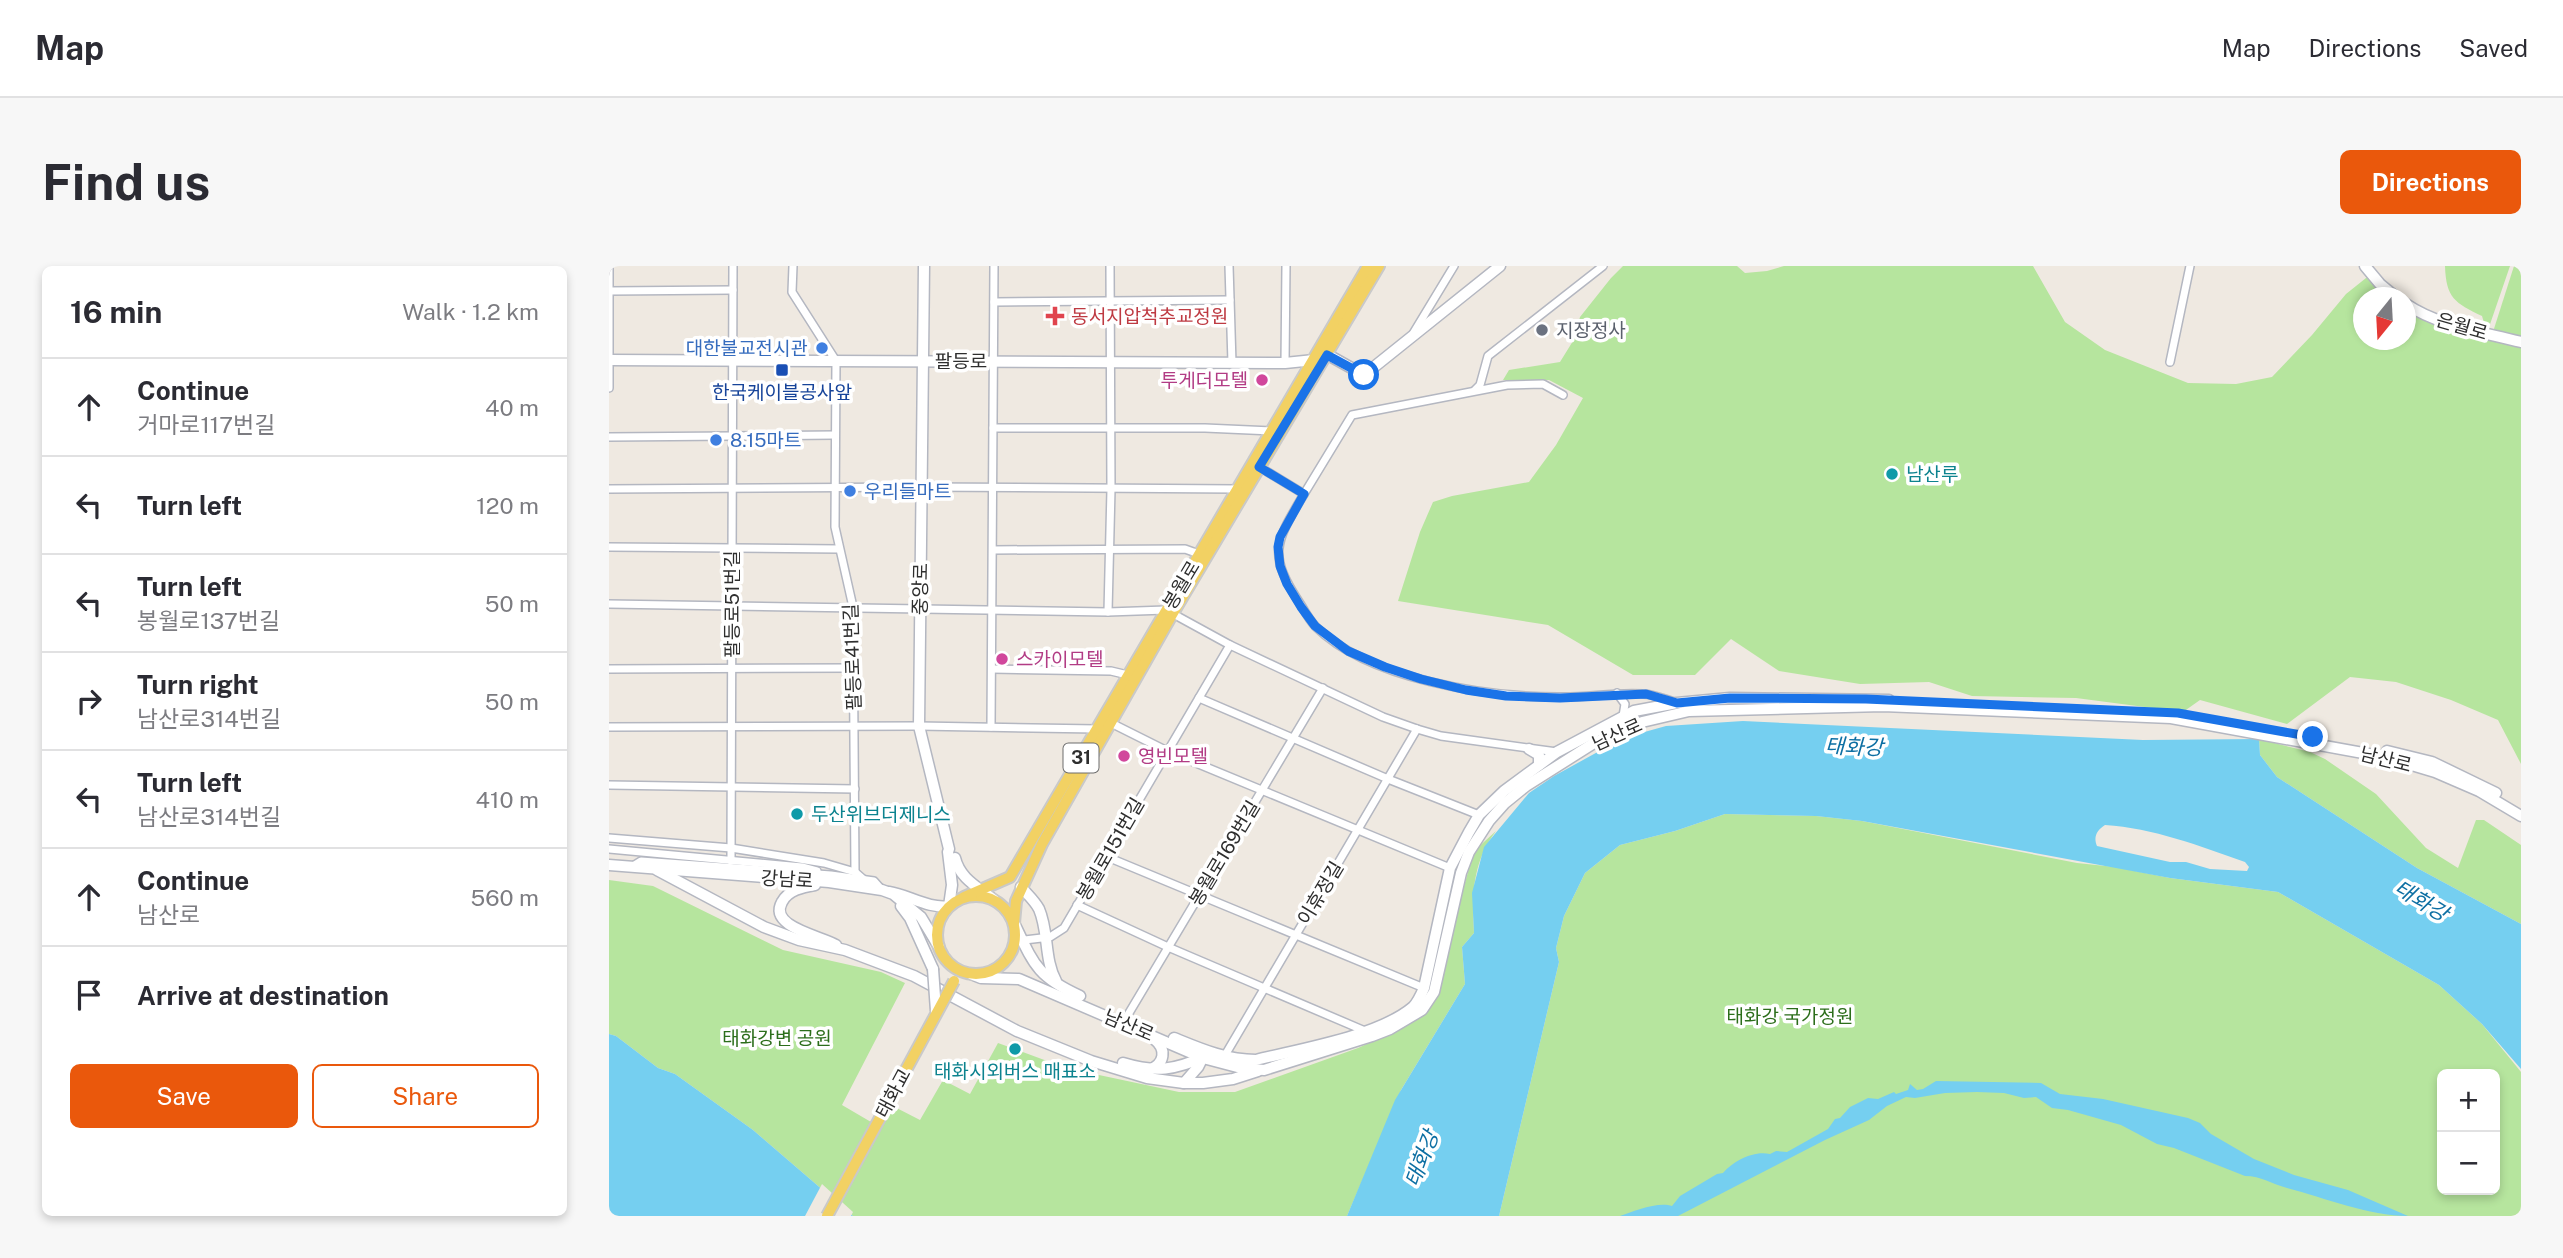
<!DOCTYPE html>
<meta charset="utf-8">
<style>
body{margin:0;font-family:"Public Sans","Noto Sans KR",sans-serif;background:#f7f7f7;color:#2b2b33}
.controls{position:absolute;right:21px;bottom:21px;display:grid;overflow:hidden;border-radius:10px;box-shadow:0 4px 10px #0003}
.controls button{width:63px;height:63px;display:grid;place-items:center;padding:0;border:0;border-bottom:2px solid #e1e1e2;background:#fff;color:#2b2b33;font:35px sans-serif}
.compass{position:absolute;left:1744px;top:21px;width:63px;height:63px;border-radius:50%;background:#fff;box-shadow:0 4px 10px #0003;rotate:198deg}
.stop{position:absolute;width:21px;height:21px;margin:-16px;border:5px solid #1a73e8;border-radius:50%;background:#fff}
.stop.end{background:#1a73e8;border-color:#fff;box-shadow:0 2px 7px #0008}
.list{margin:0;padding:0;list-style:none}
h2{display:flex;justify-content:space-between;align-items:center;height:91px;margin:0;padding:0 28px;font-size:30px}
h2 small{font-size:23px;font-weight:400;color:#7c7c81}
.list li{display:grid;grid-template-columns:46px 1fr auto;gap:21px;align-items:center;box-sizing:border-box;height:98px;padding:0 28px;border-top:2px solid #e1e1e2}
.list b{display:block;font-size:26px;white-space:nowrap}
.list p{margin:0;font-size:23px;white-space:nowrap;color:#7c7c81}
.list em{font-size:23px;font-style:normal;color:#7c7c81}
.actions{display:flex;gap:14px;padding:21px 28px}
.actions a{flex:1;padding:16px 0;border:2px solid #ea580c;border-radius:10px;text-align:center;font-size:24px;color:#ea580c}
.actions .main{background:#ea580c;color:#fff}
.icon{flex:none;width:38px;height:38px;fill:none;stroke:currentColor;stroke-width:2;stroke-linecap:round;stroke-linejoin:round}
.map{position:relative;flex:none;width:1912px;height:950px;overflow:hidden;border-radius:10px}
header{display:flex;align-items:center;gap:42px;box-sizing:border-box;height:98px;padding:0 35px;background:#fff;border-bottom:2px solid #e1e1e2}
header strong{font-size:33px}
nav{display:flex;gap:38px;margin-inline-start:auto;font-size:24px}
.intro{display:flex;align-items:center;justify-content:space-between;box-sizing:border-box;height:168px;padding:0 42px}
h1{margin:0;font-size:49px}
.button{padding:18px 32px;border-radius:10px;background:#ea580c;color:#fff;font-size:24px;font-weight:700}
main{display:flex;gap:42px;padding:0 42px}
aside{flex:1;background:#fff;border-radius:10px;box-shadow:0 4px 10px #0003}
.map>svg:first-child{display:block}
.green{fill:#b6e59e;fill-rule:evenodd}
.water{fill:#75cff0;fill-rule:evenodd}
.pier{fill:#efe9e1}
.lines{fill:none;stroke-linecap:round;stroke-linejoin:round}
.street-casing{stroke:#b4b7c1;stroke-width:10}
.secondary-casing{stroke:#b4b7c1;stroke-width:13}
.primary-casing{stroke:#c9c9c9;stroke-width:14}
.street{stroke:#fff;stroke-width:7}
.secondary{stroke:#fff;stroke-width:10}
.primary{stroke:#f2d163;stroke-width:10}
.secondary-bridge-casing{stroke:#b4b7c1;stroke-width:13;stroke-linecap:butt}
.primary-bridge-casing{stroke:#c9c9c9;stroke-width:14;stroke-linecap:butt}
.secondary-bridge{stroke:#fff;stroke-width:10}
.primary-bridge{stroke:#f2d163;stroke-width:10}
.route{stroke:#1a73e8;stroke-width:9}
.health-dot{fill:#e0444e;stroke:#fff;stroke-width:2.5}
.worship-dot{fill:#6b7280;stroke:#fff;stroke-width:2.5}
.shop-dot{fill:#3f7fe0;stroke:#fff;stroke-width:2.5}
.transit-dot{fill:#1a4fb4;stroke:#fff;stroke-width:2.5}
.hotel-dot{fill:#d1479c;stroke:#fff;stroke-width:2.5}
.culture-dot{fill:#0f9aa8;stroke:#fff;stroke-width:2.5}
.labels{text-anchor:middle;stroke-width:7;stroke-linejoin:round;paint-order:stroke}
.shield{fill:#fff;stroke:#6d6d6d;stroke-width:2}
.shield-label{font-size:18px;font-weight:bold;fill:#2e2e2e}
.health-label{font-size:19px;fill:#be3a42;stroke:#fff;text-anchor:start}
.street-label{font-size:19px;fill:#2e2e2e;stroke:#fff}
.worship-label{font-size:19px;fill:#5b616d;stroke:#fff;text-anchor:start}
.shop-label{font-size:19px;fill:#366cbe;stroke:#fff;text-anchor:start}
.hotel-label{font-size:19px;fill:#b23c85;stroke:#fff;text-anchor:start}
.transit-label{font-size:19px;fill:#164399;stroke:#fff}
.culture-label{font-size:19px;fill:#0d838f;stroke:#fff;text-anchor:start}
.park-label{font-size:19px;fill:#2c6e1b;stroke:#fff}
.water-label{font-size:21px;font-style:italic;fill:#0d6fa3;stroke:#fff}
</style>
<header>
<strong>Map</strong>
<nav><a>Map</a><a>Directions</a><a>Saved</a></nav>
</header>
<div class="intro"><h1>Find us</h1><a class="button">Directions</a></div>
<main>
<aside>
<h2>16 min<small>Walk · 1.2 km</small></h2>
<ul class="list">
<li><svg class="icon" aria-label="ahead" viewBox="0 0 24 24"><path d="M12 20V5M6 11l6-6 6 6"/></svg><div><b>Continue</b><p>거마로117번길</p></div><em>40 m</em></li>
<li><svg class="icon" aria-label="left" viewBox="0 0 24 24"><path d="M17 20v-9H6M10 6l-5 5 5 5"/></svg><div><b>Turn left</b></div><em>120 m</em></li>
<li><svg class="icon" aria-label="left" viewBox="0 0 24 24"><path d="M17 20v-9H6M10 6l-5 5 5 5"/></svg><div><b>Turn left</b><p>봉월로137번길</p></div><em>50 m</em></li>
<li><svg class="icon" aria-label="right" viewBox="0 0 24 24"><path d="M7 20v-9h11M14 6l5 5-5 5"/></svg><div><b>Turn right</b><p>남산로314번길</p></div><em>50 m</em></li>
<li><svg class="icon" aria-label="left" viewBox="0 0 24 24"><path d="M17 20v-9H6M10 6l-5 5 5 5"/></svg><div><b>Turn left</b><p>남산로314번길</p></div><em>410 m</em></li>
<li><svg class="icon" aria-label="ahead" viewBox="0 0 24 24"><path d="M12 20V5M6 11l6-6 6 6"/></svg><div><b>Continue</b><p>남산로</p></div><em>560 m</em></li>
<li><svg class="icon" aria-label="arrive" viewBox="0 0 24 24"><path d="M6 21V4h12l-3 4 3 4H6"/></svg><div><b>Arrive at destination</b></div></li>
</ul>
<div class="actions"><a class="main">Save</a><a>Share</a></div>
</aside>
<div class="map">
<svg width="1912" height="950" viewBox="0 0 1912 950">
<rect width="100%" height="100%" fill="#efe9e1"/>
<g class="green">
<path d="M 1014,0 L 1128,0 L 1136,7 L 1158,5 L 1175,0 L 1424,0 L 1456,56 L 1496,84 L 1579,117 L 1627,118 L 1663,111 L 1703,69 L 1737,28 L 1762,8 L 1787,31 L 1755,32 L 1755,74 L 1797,74 L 1797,40 L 1807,51 L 1912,80 L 1912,498 L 1889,454 L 1842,434 L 1787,416 L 1741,411 L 1678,458 L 1591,434 L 1574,446 L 1467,432 L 1363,430 L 1320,416 L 1251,418 L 1170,405 L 1122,373 L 1086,409 L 1024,409 L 939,359 L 789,335 L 811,266 L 824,236 L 843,230 L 920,216 L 947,179 L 974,132 L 940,114 L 894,114 L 900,104 L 951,96 L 964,75 L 971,51 L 1002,12 Z"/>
<path d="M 1836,0 L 1901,0 L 1878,67 L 1873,50 C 1846,37 1837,32 1836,0 Z"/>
<path d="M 1905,0 L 1912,0 L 1912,76 L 1883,69 Z"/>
<path d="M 1650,473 L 1701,486 L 1716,493 L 1767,528 L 1817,582 L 1849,602 L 1867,554 L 1875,554 L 1912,579 L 1912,658 L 1808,602 L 1668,511 L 1651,489 Z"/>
<path d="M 1116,548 L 1207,550 L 1253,555 L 1468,597 L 1506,601 L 1561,612 L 1669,626 L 1830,719 L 1873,758 L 1912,806 L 1912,950 L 890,950 L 950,696 L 947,682 L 955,650 L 976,607 L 1011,579 L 1066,565 ZM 1833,808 L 1886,808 L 1886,924 L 1833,924 Z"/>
<path d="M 887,565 C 863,597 863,629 865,667 L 853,681 L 856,718 L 792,824 L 738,950 L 244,950 L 144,864 L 66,808 L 49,802 L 7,770 L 0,768 L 0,614 L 44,620 L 174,684 L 272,706 L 296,717 L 233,839 L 262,856 L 274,835 L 311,854 L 334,814 L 361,828 L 389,777 L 457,802 L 570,826 L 626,826 L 749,782 L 791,763 L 813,744 L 825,726 L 865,585 Z"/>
</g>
<g class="water">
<path d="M 1134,455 L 1534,474 L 1650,473 L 1651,489 L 1668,511 L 1808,602 L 1912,658 L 1912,803 L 1873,758 L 1830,719 L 1669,626 L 1561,612 L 1253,555 L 1207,550 L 1116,548 L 1066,565 L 1011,579 L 976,607 L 955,650 L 947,682 L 950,696 L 890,950 L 738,950 L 786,834 L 856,718 L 853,681 L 865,667 L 863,627 L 875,581 L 920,527 L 945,510 L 1014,472 L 1057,460 ZM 1496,559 C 1544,562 1591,580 1636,596 L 1640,601 L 1638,605 L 1601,603 L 1577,596 L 1561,596 L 1488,580 C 1484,571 1488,564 1496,559 Z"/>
<path d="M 0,768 L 7,770 L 49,802 L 66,808 L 144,864 L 244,950 L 0,950 Z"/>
<path d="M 1327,815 L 1432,817 L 1451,828 L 1494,833 L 1579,852 L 1591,857 L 1602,868 L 1645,893 L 1685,909 L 1739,924 L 1799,950 C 1760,950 1716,932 1678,922 C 1663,918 1652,910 1636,910 L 1565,882 L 1548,878 L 1512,859 L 1459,844 L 1443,842 L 1427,831 L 1415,832 L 1395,827 L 1368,826 L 1336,827 L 1306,832 L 1297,831 L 1278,840 L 1260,854 L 1216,874 L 1069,950 L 1011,950 C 1024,945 1050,935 1063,940 L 1071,930 L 1108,908 L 1114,907 C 1124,895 1145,884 1161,888 L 1167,885 L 1178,886 L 1219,863 L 1226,853 L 1231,852 L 1241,841 L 1259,832 L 1269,833 L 1285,826 L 1287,828 L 1299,824 L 1301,818 L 1308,824 L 1314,823 Z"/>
</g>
<path class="pier" d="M 213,918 L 244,946 L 242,950 L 196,950 Z"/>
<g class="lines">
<defs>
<g id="street">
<path d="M 184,0 L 183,26 L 227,95 L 226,261 L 244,341 L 246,606"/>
<path d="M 620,0 L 623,97"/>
<path d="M 0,25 L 124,24"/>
<path d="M 385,36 L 621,34"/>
<path d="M 805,66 L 845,0"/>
<path d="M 1561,96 L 1581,0"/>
<path d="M 676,97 L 677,0"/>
<path d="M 0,122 L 0,0"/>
<path d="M 866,124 L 871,119 L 879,90 L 994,0"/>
<path d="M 384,162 L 596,162 L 663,165"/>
<path d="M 0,171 L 226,169"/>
<path d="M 647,199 L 695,228 L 743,149 L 898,119 L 934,118 L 954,129"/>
<path d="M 0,223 L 312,221 L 628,223"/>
<path d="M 695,228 C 666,277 658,288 692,339 C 696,346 701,355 707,361 C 760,413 876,431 949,431 C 977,432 1005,426 1034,428 C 1044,428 1055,433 1065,436"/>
<path d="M 0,281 L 230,283"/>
<path d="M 384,284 L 576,283 L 590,288"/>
<path d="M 0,338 L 499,346 L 557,344 L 621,379 L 774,451 L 808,463 L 832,470 L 948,486"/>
<path d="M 499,346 L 502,223 L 501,0"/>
<path d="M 0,403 L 244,402"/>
<path d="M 383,403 L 502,405 L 523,410"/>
<path d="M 1008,427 L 1016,438 L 1014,450"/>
<path d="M 590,432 L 779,513 L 870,549"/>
<path d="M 498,455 L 558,485 L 841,602"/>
<path d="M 0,461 L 310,460 L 488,463"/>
<path d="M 382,461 L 385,0"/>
<path d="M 0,519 L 246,523"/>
<path d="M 0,572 L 122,582 L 215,597 L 246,606 L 254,613"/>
<path d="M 0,583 L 193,601 L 208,605"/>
<path d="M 496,590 L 815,722"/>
<path d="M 122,595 L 124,0"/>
<path d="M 24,600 L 32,595 L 222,609 L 265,615 L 273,624"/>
<path d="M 468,639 L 559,681 L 756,765"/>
<path d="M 407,675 L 441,671 L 455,662 L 621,379"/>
<path d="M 517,752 L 714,422"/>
<path d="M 615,791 L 808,463"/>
</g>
<g id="secondary">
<path d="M 1756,0 L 1771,18 L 1788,32"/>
<path d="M 1797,38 C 1829,60 1874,66 1912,76"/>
<path d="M 712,85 L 755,109 L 891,0"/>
<path d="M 0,94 L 676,97 L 705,94"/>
<path d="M 920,483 L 930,489 L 930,499"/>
<path d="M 1778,485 L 1823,496 L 1887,527"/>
<path d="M 346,592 C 351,613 369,621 385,634"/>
<path d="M 0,599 L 220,616 L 273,624 L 284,628 L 312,651 L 330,681"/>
<path d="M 48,604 L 155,661 L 190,674 L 236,684 L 305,710 L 408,765 L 482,795 L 538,812 L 575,817 L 594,817 L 624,813 L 649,805"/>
<path d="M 206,619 C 194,621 179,624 173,636 C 159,661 212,670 227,679"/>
<path d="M 412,621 C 418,628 426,635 430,643 C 440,666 435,693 447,715"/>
<path d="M 280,626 C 300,629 319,643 340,640 L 343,619 L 339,586 L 340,583 L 310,460 L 315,0"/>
<path d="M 292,640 L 301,652 L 324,703"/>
<path d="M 406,659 C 425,699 429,711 471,730"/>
<path d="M 362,708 L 372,712 L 410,713 L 594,792 L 632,802 L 655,804 L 763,770 L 781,763 L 813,744 L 825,726 L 852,607 L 860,586 L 880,555 L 896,537 L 917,520 L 985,477 L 1033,456 L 1080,445 L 1274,440 L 1562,452 L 1776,491 L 1826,506 L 1870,525 L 1912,550"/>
<path d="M 565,772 C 592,783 617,794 647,794 C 691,783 770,770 804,741 C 809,736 812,729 815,722 L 841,602 L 860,566 L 870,549 L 895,525 L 948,486 L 1025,445 L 1068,437 L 1121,432 L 1280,434"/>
<path d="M 514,797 C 547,807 566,804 597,790"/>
<path d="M 540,804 C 556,798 558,783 545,773"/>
<path d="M 575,817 L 589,801 L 595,789"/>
</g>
<g id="primary">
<circle cx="367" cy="669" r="39"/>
<path d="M 355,631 L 401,611 L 759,0"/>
<path d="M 405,657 L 407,635 L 433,578 L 564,347 L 770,0"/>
</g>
</defs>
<use href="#street" class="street-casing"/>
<use href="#secondary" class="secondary-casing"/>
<use href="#primary" class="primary-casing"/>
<use href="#street" class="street"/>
<use href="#secondary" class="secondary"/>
<use href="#primary" class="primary"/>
<defs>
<path id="secondary-bridge" d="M 324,703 L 327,745"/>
<path id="primary-bridge" d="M 218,950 L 345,715"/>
</defs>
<use href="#secondary-bridge" class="secondary-bridge-casing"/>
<use href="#primary-bridge" class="primary-bridge-casing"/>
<use href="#secondary-bridge" class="secondary-bridge"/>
<use href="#primary-bridge" class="primary-bridge"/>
</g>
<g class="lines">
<path class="route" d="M 755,109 L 718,89 L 650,201 L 695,228 L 671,271 L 669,281 L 671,300 L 678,318 L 692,341 L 706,360 L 739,385 L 776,401 L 812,413 L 857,424 L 897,430 L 951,432 L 1037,428 L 1068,437 L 1121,432 L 1257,433 L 1569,447 L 1704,471"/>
</g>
<path class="health-dot" d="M442.5 39.5h7v7h7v7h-7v7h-7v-7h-7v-7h7z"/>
<circle class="worship-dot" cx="933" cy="64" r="7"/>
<g class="shop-dot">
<circle cx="213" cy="82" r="7"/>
<circle cx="107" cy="174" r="7"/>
<circle cx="241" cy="225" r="7"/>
</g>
<rect class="transit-dot" x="166" y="97" width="14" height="14" rx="3.5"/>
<g class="hotel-dot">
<circle cx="653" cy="114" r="7"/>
<circle cx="393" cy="393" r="7"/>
<circle cx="515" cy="490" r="7"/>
</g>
<g class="culture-dot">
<circle cx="1283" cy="208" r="7"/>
<circle cx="188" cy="548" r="7"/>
<circle cx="406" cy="783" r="7"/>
</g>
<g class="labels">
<rect class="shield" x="454.5" y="477.5" width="35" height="29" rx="5"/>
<g class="shield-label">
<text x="472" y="498">31</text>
</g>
<g class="health-label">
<text x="462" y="57">동서지압척추교정원</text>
</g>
<g class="street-label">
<text transform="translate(1853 60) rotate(16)" y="7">은월로</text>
<text x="352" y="102">팔등로</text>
<text transform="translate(572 319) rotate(-59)" y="7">봉월로</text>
<text transform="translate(311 323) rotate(-89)" y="7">중앙로</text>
<text transform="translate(123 338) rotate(-90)" y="7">팔등로51번길</text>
<text transform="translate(243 391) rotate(-92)" y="7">팔등로41번길</text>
<text transform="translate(1008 468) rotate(-24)" y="7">남산로</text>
<text transform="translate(1777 493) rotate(14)" y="7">남산로</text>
<text transform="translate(501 583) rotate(-60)" y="7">봉월로151번길</text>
<text transform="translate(615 587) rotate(-59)" y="7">봉월로169번길</text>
<text transform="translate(178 613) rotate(4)" y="7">강남로</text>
<text transform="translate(711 627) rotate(-59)" y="7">이휴정길</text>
<text transform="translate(520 759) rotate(23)" y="7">남산로</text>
<text transform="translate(284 827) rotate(-62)" y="7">태화교</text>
</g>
<g class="worship-label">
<text x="947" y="71">지장정사</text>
</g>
<g class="shop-label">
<text x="199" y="89" text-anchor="end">대한불교전시관</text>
<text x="121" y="181">8.15마트</text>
<text x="255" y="232">우리들마트</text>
</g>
<g class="hotel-label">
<text x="639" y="121" text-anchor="end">투게더모텔</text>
<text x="407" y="400">스카이모텔</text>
<text x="529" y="497">영빈모텔</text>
</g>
<g class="transit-label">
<text x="173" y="133">한국케이블공사앞</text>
</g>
<g class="culture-label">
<text x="1297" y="215">남산루</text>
<text x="202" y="555">두산위브더제니스</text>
<text x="406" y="812" text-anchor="middle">태화시외버스 매표소</text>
</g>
<g class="park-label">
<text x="1181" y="757">태화강 국가정원</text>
<text x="168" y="779">태화강변 공원</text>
</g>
<g class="water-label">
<text transform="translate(1245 481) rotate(2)" y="7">태화강</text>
<text transform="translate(1812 635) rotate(31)" y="7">태화강</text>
<text transform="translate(813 893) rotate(-69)" y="7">태화강</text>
</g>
</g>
</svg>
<div class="controls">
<button>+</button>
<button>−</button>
</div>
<svg class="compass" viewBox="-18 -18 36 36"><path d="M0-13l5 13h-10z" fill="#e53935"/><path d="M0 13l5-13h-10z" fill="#7c7c81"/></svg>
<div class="stop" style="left:755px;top:109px"></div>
<div class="stop end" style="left:1704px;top:471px"></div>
</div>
</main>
